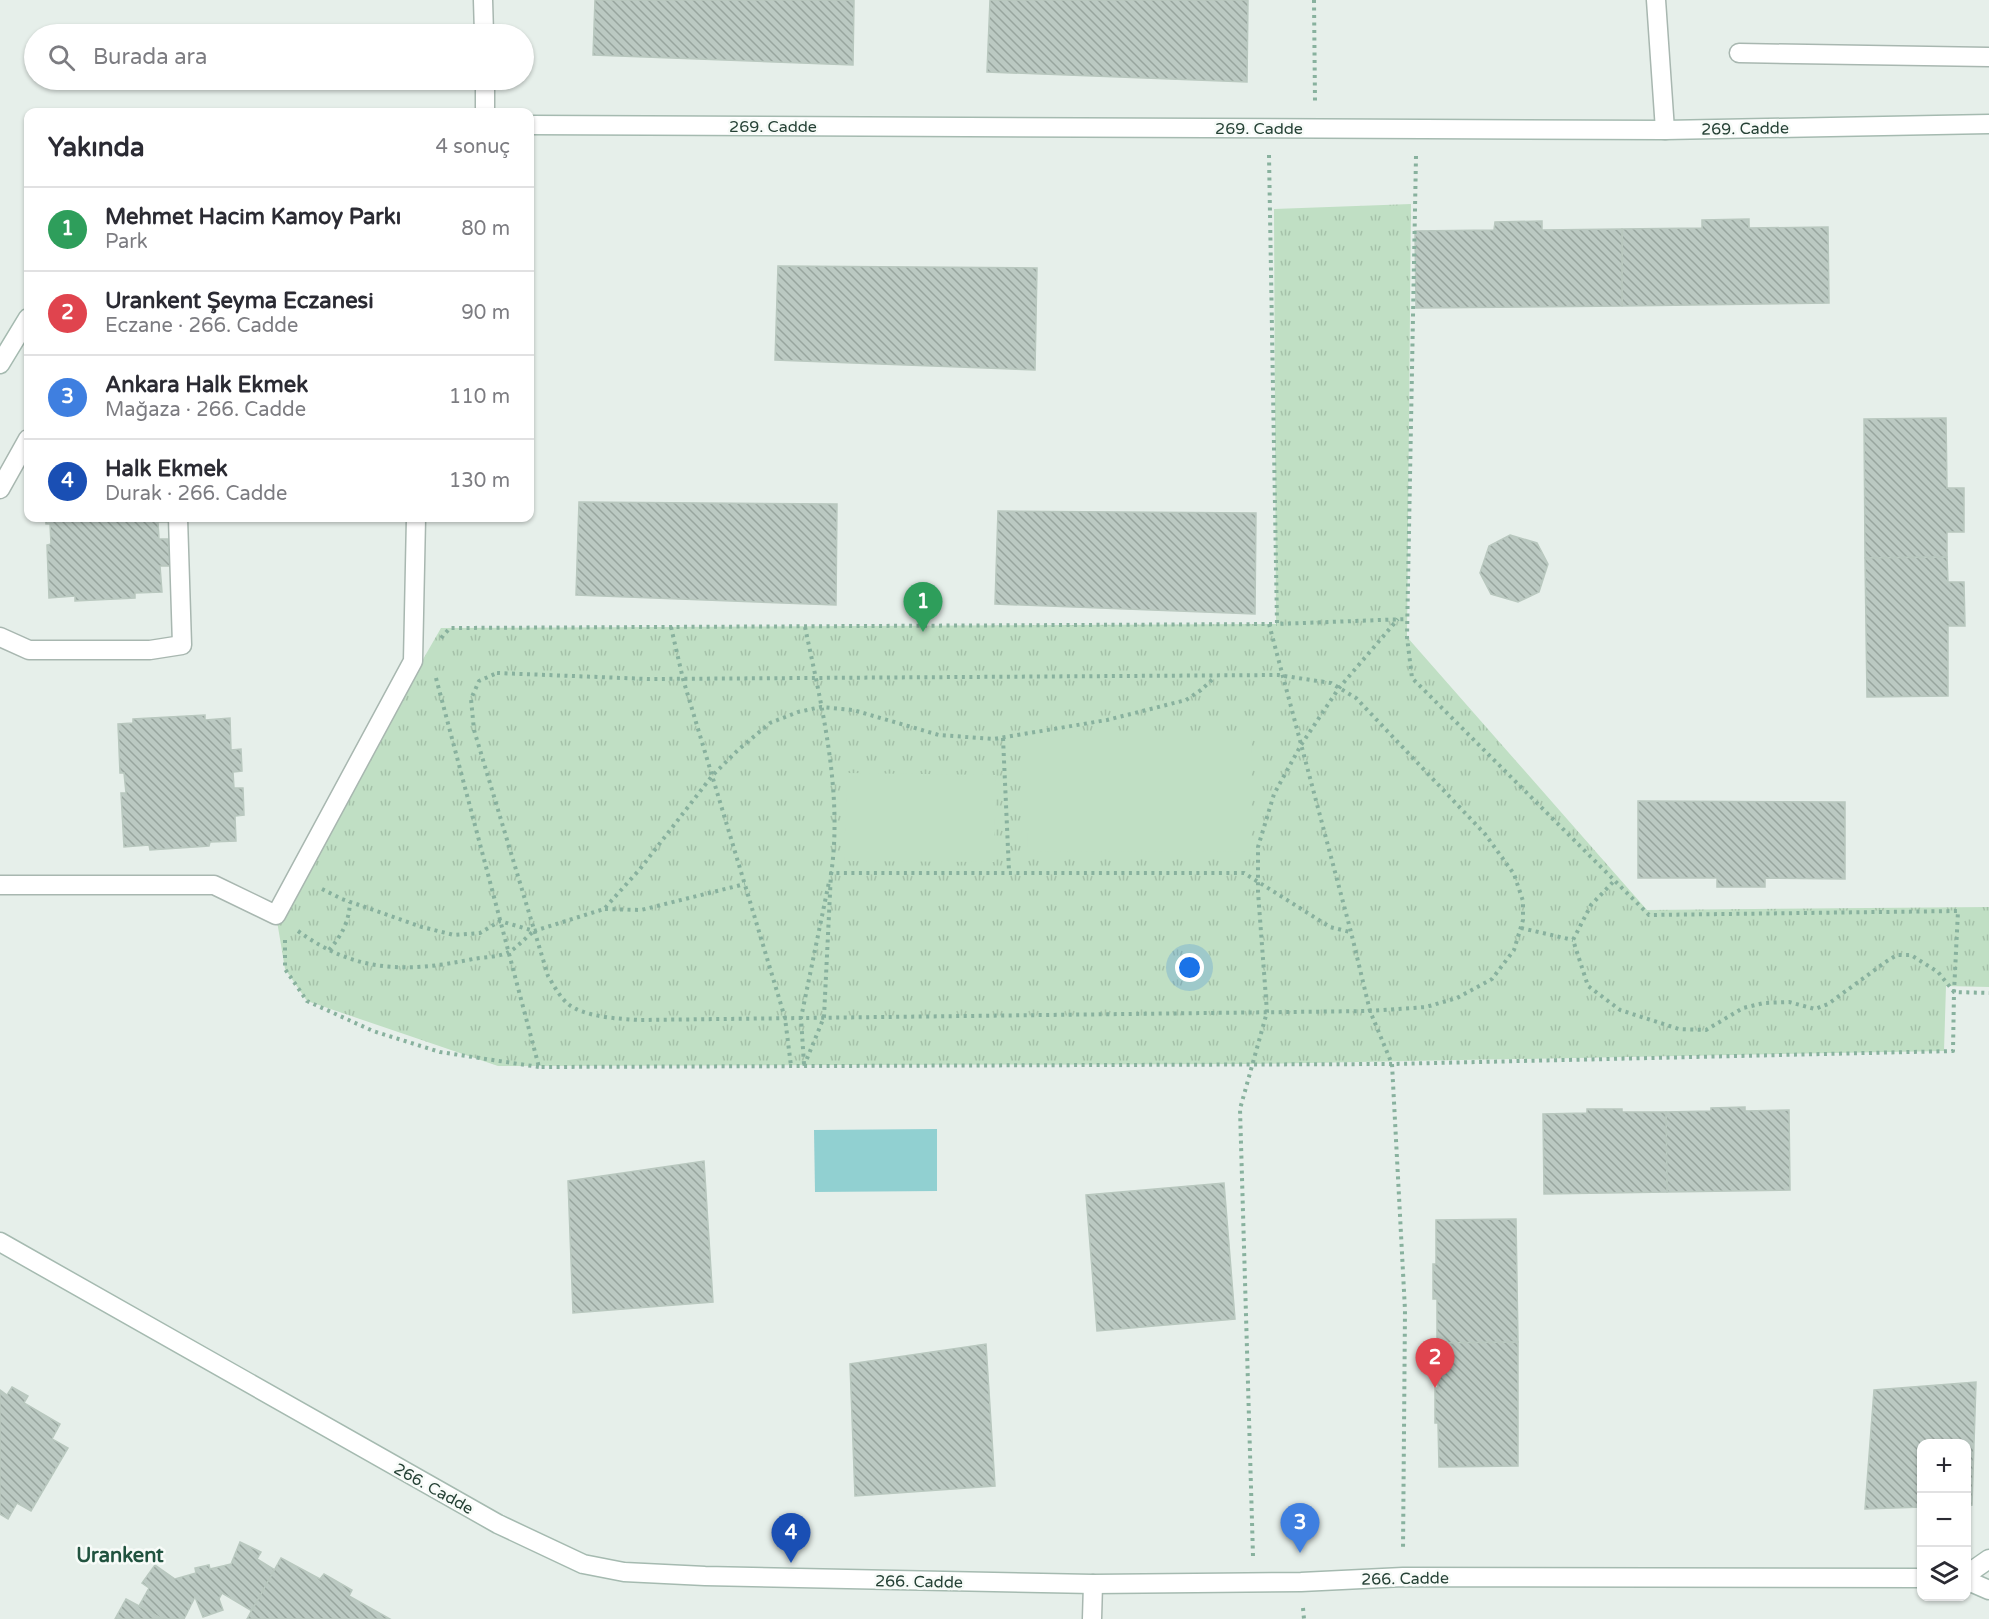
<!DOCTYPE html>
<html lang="tr">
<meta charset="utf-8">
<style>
body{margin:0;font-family:"Varela Round",sans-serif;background:#f7f7f7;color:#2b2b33}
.controls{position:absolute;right:18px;bottom:18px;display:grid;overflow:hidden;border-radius:12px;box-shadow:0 2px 4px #0004}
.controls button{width:54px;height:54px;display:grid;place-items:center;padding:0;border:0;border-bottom:2px solid #e1e1e2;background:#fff;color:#2b2b33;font:30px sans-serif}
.you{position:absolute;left:1190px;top:968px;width:21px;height:21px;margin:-15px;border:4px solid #fff;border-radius:50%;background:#1a73e8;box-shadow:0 0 0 9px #1a73e833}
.badge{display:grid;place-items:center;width:39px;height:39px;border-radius:50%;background:#834b4a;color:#fff;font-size:20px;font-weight:700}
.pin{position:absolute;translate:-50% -50px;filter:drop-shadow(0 2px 3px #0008)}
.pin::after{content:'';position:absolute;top:32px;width:21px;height:18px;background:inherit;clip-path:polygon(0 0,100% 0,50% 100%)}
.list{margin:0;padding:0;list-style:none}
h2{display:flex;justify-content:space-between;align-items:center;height:78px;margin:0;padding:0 24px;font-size:26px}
h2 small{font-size:20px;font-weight:400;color:#7c7c81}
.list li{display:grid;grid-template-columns:39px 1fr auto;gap:18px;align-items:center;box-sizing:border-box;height:84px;padding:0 24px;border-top:2px solid #e1e1e2}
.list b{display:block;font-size:22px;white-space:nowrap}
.list p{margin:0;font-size:20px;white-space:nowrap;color:#7c7c81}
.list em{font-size:20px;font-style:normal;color:#7c7c81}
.icon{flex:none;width:33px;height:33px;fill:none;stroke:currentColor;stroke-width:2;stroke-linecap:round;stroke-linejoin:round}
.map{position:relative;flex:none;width:1989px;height:1619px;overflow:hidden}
.search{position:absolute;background:#fff;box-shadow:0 2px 4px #0004;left:24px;top:24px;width:510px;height:66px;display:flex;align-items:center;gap:15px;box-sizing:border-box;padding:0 21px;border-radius:33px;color:#7c7c81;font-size:22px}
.panel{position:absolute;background:#fff;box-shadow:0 2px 4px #0004;left:24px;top:108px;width:510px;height:414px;border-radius:12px}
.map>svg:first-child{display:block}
.park{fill:url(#park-tufts)}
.pitch{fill:#c0dfc4}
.water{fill:#91d0d1}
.building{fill:url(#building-back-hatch);stroke:#b9c8bf;stroke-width:1.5}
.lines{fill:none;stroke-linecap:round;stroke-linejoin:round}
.street-casing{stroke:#a8b7b0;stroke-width:21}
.secondary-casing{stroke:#a5bab0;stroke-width:21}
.path{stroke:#88b19e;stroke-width:4;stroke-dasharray:3 4.5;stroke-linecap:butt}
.street{stroke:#fff;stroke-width:18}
.secondary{stroke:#fff;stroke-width:18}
.labels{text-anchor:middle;stroke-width:5;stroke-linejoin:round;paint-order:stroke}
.street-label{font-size:16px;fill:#254135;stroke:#f7fbf8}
.quarter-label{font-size:20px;font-weight:bold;fill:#21533f;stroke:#f7fbf8}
</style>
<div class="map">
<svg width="1989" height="1619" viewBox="0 0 1989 1619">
<defs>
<pattern id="park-tufts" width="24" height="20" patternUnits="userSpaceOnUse" patternTransform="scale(1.5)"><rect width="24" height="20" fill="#c0dfc4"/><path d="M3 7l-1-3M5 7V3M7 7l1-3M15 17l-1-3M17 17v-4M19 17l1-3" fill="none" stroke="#a5c1a9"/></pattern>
<pattern id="building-back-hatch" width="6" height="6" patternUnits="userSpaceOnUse" patternTransform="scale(1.5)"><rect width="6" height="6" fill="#bbc9c2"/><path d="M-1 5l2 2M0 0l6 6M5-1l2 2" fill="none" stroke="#98a59e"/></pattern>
</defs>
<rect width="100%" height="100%" fill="#e6efea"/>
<path class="park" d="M 1411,204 L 1407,637 L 1647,910 L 1989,907 L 1989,987 L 1946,986 L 1944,1051 L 1252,1064 L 498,1066 L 307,1001 L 285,969 L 276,915 L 441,628 L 1276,624 L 1274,209 Z"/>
<g class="pitch">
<path d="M 1028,736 L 1252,736 L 1251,852 L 1027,851 Z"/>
<path d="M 847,773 L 996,775 L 994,862 L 844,861 Z"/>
</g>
<path class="water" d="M 937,1129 L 937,1191 L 815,1192 L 814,1130 Z"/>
<g class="building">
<path d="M 595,0 L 854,0 L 853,65 L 593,55 Z"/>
<path d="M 990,0 L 1248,0 L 1247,82 L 987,72 Z"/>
<path d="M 1749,219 L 1749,228 L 1828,227 L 1829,303 L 1622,306 L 1622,229 L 1702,228 L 1702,220 Z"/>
<path d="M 1542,221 L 1542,230 L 1622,229 L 1622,306 L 1416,308 L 1415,231 L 1494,230 L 1495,222 Z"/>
<path d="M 778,266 L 1037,268 L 1035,370 L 775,360 Z"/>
<path d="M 1946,418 L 1947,488 L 1964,488 L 1964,532 L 1947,532 L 1947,557 L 1865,558 L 1864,419 Z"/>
<path d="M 579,502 L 837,504 L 836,605 L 576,595 Z"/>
<path d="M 998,511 L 1256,513 L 1255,614 L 995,604 Z"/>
<path d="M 45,518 L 167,518 L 168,522 L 158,522 L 159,539 L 168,539 L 170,566 L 160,566 L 162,592 L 135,593 L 135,598 L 75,601 L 75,596 L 49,598 L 47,545 L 51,544 L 50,524 L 46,524 Z"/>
<path d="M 1510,535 L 1537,543 L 1548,564 L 1539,592 L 1518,602 L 1491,594 L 1480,573 L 1489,546 Z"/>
<path d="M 1947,557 L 1948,582 L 1964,582 L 1965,626 L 1948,626 L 1948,696 L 1867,697 L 1865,558 Z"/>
<path d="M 205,715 L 205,720 L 230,718 L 231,750 L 241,749 L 242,771 L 233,772 L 234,788 L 243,788 L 244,815 L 235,816 L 236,841 L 210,842 L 209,846 L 150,850 L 149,845 L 124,847 L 121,793 L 126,793 L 124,773 L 120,773 L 118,724 L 133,723 L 133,719 Z"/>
<path d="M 1638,801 L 1845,802 L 1845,879 L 1765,878 L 1765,887 L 1717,887 L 1717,878 L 1638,878 Z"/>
<path d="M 1745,1107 L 1745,1111 L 1789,1110 L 1790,1190 L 1667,1192 L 1666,1112 L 1711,1111 L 1711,1108 Z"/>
<path d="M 1587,1109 L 1622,1109 L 1622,1112 L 1666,1112 L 1667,1192 L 1544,1194 L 1543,1114 L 1587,1113 Z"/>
<path d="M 704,1161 L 713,1302 L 573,1313 L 568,1181 Z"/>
<path d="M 1224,1183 L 1235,1319 L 1097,1331 L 1086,1195 Z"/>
<path d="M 1516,1219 L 1518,1342 L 1437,1343 L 1437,1299 L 1433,1299 L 1433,1264 L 1436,1264 L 1436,1220 Z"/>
<path d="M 1518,1342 L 1518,1466 L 1439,1467 L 1438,1423 L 1435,1423 L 1435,1388 L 1438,1388 L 1437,1343 Z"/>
<path d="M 986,1344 L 995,1486 L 855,1496 L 850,1364 Z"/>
<path d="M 1976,1382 L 1972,1505 L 1966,1506 L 1966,1444 L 1922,1444 L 1922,1507 L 1865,1509 L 1874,1390 Z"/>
<path d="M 12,1387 L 28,1396 L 24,1403 L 60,1424 L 52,1439 L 68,1448 L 31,1511 L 17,1503 L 8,1519 L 0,1514 L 0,1390 L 7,1395 Z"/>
<path d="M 240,1542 L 261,1552 L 257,1559 L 275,1570 L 252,1611 L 222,1593 L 219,1599 L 223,1610 L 203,1617 L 195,1597 L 184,1619 L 162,1619 L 139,1606 L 149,1588 L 142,1583 L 155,1565 L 175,1579 L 196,1573 L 195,1568 L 209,1565 L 210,1569 L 231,1564 Z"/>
<path d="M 281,1558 L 320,1579 L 324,1574 L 352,1590 L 349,1596 L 390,1619 L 247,1619 Z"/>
<path d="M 126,1599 L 139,1606 L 162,1619 L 115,1619 Z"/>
</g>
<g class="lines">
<defs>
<g id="street">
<path d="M 483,0 L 484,34"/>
<path d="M 1656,0 L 1665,130"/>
<path d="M 1739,53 L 1989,57"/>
<path d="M 485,80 L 485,112"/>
<path d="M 0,489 L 28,439"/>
<path d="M 0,637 L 29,650 L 150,650 L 182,645 L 178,518"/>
<path d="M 0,885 L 214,885 L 276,915 L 413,661 L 416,518"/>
<path d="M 1092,1619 L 1093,1584"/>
</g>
<g id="secondary">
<path d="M 530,125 L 1665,130 L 1989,124"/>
<path d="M 0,364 L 28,318"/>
<path d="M 0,1242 L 498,1524 L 583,1564 L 624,1572 L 705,1576 L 1093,1584 L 1301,1582 L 1403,1577 L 1922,1578"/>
<path d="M 1966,1575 L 1989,1559"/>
<path d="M 1966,1580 L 1989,1590"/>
</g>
</defs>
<use href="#street" class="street-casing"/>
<use href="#secondary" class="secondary-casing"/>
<g class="path">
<path d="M 1314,0 L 1315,101"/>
<path d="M 1269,155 L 1277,624 L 1407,619"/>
<path d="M 1416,156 L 1407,637 L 1412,678 L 1649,915 L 1958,911 L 1954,992 L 1989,993"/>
<path d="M 1269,624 L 1351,932 L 1370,1011 L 1392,1064 L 1405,1310 L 1403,1551"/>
<path d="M 671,627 L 683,679 L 785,1018 L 791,1066"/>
<path d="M 805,627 C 822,708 843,792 831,875"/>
<path d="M 441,638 L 450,628 L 1277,624"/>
<path d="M 497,673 L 648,679 L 1278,675 L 1331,683 L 1356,698 L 1485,834 L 1514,874 L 1523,901 L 1523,920 L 1514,950 L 1492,979 L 1457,998 L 1426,1007 L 1370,1011 L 640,1020 C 620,1019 582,1017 567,1003 C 559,996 553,984 548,976 L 474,730 L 471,699 L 479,681 Z"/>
<path d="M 436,678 L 539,1067 L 1392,1064 L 1953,1051 L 1954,992 L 1938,972 L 1911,955 L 1897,955 L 1887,961 L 1828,1004 L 1815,1009 L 1789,1002 L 1764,1003 L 1743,1008 L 1706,1030 L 1679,1029 L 1620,1010 L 1588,986 L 1573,940 L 1591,905 L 1614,881"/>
<path d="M 1003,738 L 1009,871"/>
<path d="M 322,889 L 342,899 L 422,927 L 454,935 L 480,933 L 500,921 L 534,931 L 604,909 L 640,869 L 712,776 L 738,750 L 770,723 L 798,712 L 821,707 L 853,710 L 939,735 L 994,739 L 1107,720 L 1186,700 L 1201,690 L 1215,677"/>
<path d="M 605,909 L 641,910 L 745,884"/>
<path d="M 1521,928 L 1573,940"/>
<path d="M 298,931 C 356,973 406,973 473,959 C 484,957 500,957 509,952 C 518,947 526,937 534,931"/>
<path d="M 285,940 L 285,969 L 307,1001 L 373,1031 L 440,1052 L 539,1067"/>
<path d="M 329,950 C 342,935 349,922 350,902"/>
<path d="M 804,1064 L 801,1018 L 829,882"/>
<path d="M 804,1066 L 824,1017 L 831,873 L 1244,873 L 1330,927 L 1350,932"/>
<path d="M 1253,1556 L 1240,1109 L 1267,1012 L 1258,892 L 1258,847 L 1274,794 L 1301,745 L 1339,688 L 1398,619"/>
<path d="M 1303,1608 L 1304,1619"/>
</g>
<use href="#street" class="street"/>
<use href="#secondary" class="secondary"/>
</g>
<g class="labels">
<g class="street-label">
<text x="773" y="132">269. Cadde</text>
<text x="1259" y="134">269. Cadde</text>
<text transform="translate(1745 128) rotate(-1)" y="6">269. Cadde</text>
<text transform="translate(434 1488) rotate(29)" y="6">266. Cadde</text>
<text transform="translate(1405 1578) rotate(-1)" y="6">266. Cadde</text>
<text transform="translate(919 1581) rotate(1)" y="6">266. Cadde</text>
</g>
<g class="quarter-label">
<text x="120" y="1562">Urankent</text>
</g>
</g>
</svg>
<div class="controls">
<button>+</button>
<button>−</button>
<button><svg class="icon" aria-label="layers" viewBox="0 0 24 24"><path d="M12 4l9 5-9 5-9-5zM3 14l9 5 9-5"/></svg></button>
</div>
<div class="you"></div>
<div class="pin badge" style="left:923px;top:632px;background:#2e9e5b">1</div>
<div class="pin badge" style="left:1435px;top:1388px;background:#e0444e">2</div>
<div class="pin badge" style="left:1300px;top:1553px;background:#3f7fe0">3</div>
<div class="pin badge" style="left:791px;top:1563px;background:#1a4fb4">4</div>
<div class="search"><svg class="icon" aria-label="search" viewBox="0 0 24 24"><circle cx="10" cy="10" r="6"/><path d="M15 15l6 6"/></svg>Burada ara</div>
<section class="panel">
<h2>Yakında<small>4 sonuç</small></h2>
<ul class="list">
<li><span class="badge" style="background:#2e9e5b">1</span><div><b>Mehmet Hacim Kamoy Parkı</b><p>Park</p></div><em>80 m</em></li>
<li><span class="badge" style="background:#e0444e">2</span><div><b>Urankent Şeyma Eczanesi</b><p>Eczane · 266. Cadde</p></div><em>90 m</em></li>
<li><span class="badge" style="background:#3f7fe0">3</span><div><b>Ankara Halk Ekmek</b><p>Mağaza · 266. Cadde</p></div><em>110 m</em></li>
<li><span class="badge" style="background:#1a4fb4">4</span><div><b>Halk Ekmek</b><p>Durak · 266. Cadde</p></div><em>130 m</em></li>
</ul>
</section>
</div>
